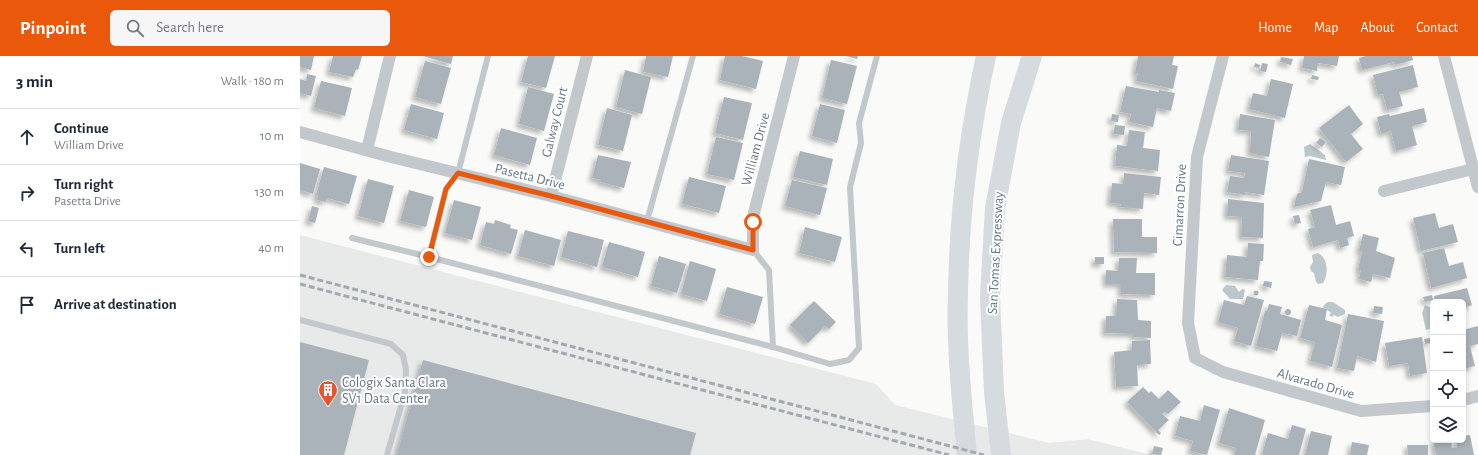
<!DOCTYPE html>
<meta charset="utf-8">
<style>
body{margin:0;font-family:"Alegreya Sans",sans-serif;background:#f6f6f7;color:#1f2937}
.controls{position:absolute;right:12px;bottom:12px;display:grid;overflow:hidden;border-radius:6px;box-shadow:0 2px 6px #0003}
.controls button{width:36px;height:36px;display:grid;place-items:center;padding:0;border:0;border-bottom:1px solid #e0e1e3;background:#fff;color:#1f2937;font:20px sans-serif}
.stop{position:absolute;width:12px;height:12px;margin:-9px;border:3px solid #ea580c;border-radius:50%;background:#fff}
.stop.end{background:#ea580c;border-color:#fff;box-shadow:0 1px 4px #0008}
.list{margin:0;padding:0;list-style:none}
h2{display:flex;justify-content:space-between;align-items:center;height:52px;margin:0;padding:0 16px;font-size:17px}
h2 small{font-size:13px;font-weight:400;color:#747a83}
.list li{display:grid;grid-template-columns:26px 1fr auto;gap:12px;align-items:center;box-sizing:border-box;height:56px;padding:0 16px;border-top:1px solid #e0e1e3}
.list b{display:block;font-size:15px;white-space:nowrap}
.list p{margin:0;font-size:13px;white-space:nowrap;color:#747a83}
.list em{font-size:13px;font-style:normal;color:#747a83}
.icon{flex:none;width:22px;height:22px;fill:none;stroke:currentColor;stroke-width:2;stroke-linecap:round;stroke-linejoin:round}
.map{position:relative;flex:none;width:1178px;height:399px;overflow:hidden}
header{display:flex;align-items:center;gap:24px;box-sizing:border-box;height:56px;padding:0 20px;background:#ea580c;color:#fff}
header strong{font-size:19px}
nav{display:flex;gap:22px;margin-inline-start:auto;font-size:14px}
.search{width:280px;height:36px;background:#f6f6f7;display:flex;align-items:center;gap:10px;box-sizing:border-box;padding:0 14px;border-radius:6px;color:#747a83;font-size:15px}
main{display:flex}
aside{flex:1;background:#fff}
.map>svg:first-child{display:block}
.built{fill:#e8e9e9}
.water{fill:#bbc7cb}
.building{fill:#aab3b9;filter:url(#shadow)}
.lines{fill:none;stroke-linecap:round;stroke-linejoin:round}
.service{stroke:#c3c8cc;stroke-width:6}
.minor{stroke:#c3c8cc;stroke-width:12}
.trunk{stroke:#d6dbdf;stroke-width:20}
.rail{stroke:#a2aab0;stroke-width:3;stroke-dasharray:6 3;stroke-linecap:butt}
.route{stroke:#ea580c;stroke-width:5}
.labels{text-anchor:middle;stroke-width:4;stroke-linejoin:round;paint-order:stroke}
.street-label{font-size:14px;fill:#657683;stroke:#fff}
.poi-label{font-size:14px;fill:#657683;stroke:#fff;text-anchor:start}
</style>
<header>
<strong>Pinpoint</strong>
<div class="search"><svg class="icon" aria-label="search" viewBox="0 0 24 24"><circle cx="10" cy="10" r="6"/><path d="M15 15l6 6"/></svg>Search here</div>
<nav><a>Home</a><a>Map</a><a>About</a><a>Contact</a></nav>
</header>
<main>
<aside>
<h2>3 min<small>Walk · 180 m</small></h2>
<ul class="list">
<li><svg class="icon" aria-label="ahead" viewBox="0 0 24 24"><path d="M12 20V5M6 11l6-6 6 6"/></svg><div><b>Continue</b><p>William Drive</p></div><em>10 m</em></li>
<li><svg class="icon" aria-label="right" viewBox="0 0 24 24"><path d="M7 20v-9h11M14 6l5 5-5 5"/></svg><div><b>Turn right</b><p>Pasetta Drive</p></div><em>130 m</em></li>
<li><svg class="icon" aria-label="left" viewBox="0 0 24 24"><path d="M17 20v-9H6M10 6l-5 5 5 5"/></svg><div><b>Turn left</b></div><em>40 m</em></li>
<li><svg class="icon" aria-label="arrive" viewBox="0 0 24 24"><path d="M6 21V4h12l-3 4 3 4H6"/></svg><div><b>Arrive at destination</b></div></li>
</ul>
</aside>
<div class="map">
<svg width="1178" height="399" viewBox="0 0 1178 399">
<defs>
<filter id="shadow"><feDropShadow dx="-3.5" dy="3.5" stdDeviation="2" flood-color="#0004"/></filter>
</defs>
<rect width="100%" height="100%" fill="#fafaf8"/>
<path class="built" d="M 0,179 L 576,328 L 595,349 L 749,387 L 788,383 L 851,399 L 0,399 Z"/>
<g class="water">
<path d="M 1010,88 L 1025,99 L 1026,104 L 1010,100 L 1005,101 L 1004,91 Z"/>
<path d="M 1018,197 C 1028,202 1029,218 1023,227 L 1018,228 L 1016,226 L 1014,217 L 1011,215 L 1010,211 L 1013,206 L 1012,199 Z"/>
<path d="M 926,229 L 935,230 L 939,236 L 942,233 L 945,234 L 943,243 L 930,243 L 922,234 Z"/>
<path d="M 1028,246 L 1033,246 L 1045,254 L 1045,258 L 1038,261 L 1034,259 L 1032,261 L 1029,259 L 1031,257 L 1023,251 L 1025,248 Z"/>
<path d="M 1125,249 L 1131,252 L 1133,272 L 1126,274 L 1122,257 Z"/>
</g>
<g class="building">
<path d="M 0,0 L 14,0 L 11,14 L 0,11 Z"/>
<path d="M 33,0 L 62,0 L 58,14 L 56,13 L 53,21 L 29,16 Z"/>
<path d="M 123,0 L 153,0 L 151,8 Z"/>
<path d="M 228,0 L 255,0 L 246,32 L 221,26 Z"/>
<path d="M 346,0 L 373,0 L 368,21 L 343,16 Z"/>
<path d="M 425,0 L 442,0 L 463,5 L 456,33 L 420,24 Z"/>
<path d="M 546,0 L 558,0 L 557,3 Z"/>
<path d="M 838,0 L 874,0 L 872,9 L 878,10 L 873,33 L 836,25 L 838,17 L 835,17 Z"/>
<path d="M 1004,0 L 1039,0 L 1037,10 L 1018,7 L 1017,15 L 1002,12 Z"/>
<path d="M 1066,0 L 1112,0 L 1113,4 L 1095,9 L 1094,6 L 1062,14 L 1059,2 Z"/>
<path d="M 981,1 L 993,3 L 991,9 L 980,6 Z"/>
<path d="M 531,4 L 557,10 L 547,48 L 522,42 Z"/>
<path d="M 125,5 L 151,12 L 141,48 L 115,41 Z"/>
<path d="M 955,7 L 960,9 L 959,12 L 954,11 Z"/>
<path d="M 962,7 L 968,8 L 966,16 L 960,15 Z"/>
<path d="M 1113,9 L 1118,31 L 1099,36 L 1103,50 L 1087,54 L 1083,38 L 1078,39 L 1073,19 Z"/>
<path d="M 325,14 L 351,21 L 342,58 L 316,51 Z"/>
<path d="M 7,18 L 16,20 L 11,40 L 0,37 L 0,23 L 6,25 Z"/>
<path d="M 1012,19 L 1019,21 L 1018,24 L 1011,23 Z"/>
<path d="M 971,23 L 993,28 L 985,62 L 949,53 L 953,37 L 967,40 Z"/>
<path d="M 21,25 L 52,32 L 45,60 L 14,52 Z"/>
<path d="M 826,30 L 859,36 L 859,34 L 875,37 L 871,55 L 857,52 L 853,71 L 829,66 L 831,58 L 820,56 Z"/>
<path d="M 228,31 L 254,38 L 244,75 L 219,68 Z"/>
<path d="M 424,41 L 452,47 L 443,84 L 415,77 Z"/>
<path d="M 111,48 L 144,57 L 137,83 L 104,74 Z"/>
<path d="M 520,48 L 545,54 L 537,87 L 512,80 Z"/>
<path d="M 1049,49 L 1063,68 L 1051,78 L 1063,93 L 1046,106 L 1019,72 Z"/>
<path d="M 307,52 L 332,59 L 323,95 L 298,89 Z"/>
<path d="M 1124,52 L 1127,66 L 1112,70 L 1117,89 L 1096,95 L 1091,75 L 1081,78 L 1077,61 L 1089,58 L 1090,60 Z"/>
<path d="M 812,58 L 819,59 L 818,66 L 811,65 Z"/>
<path d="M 940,58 L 975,64 L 969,101 L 950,97 L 951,75 L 938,74 Z"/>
<path d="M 815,69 L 825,70 L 824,79 L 813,78 Z"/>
<path d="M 201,72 L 237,82 L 230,109 L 194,99 Z"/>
<path d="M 829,74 L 845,76 L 843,92 L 860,94 L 858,115 L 815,110 L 817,89 L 827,90 Z"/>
<path d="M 416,81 L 443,87 L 434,124 L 407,118 Z"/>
<path d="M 1020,82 L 1026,86 L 1022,91 L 1016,87 Z"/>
<path d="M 500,95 L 533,103 L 527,129 L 493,121 Z"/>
<path d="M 298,99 L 331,106 L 324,132 L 300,126 L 301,124 L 292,122 Z"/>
<path d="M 931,99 L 969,105 L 964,139 L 945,136 L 945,139 L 927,136 L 930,120 L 944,122 L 945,117 L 928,115 Z"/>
<path d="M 1009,103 L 1045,111 L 1041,129 L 1026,126 L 1021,145 L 994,151 L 997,138 L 1002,136 Z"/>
<path d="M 0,107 L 20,113 L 13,138 L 0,134 Z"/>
<path d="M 24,111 L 57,120 L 49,148 L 27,142 L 26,146 L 17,144 L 18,140 L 16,139 Z"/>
<path d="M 824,117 L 861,121 L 859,139 L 844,137 L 843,153 L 820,151 L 821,148 L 810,147 L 812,127 L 823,128 Z"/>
<path d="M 389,121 L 426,130 L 419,157 L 382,148 Z"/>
<path d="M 68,123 L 94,130 L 84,167 L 58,160 Z"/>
<path d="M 492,124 L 527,132 L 520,159 L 485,150 Z"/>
<path d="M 109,134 L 134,141 L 126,171 L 100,165 Z"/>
<path d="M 928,143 L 964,147 L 963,182 L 941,181 L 942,161 L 927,160 Z"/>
<path d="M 154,144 L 181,151 L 172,184 L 145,177 Z"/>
<path d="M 1031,149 L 1036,169 L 1050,165 L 1054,180 L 1047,182 L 1049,189 L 1040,192 L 1038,184 L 1013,191 L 1008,173 L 1015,171 L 1010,154 Z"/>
<path d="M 12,150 L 19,152 L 15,167 L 8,165 Z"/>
<path d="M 1135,157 L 1139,172 L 1153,168 L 1158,186 L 1121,195 L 1113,162 Z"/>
<path d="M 999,159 L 1001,167 L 995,168 L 993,160 Z"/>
<path d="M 813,163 L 842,163 L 842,181 L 857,181 L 857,197 L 814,196 Z"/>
<path d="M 195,164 L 211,169 L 210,172 L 218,174 L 211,198 L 180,189 L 186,166 L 194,168 Z"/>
<path d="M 505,171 L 542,181 L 535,206 L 499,197 Z"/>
<path d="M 225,174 L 261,184 L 254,210 L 218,200 Z"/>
<path d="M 268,175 L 304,184 L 297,211 L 261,201 Z"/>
<path d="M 1063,178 L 1079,182 L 1076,195 L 1095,202 L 1090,222 L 1073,218 L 1071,226 L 1059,223 L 1061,214 L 1058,214 L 1062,196 L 1059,195 Z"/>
<path d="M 309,186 L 345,196 L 338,221 L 302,211 Z"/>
<path d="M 948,187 L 964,188 L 963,205 L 960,205 L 958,224 L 925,221 L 927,199 L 947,201 Z"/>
<path d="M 1144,192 L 1149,210 L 1163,206 L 1167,222 L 1131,232 L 1123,197 Z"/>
<path d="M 359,200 L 386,208 L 377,237 L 351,230 Z"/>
<rect x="795" y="201" width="9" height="7"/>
<path d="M 819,202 L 837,202 L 836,217 L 855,217 L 855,239 L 821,238 L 821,228 L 806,228 L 806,214 L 818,215 Z"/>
<path d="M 390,205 L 416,213 L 407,245 L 381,238 Z"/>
<path d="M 964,225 L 972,226 L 971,232 L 963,230 Z"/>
<path d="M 427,231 L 463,241 L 455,268 L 419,258 Z"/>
<path d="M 1167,232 L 1172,249 L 1163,252 L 1163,246 L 1135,246 L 1134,240 Z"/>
<circle cx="956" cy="237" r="2.5"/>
<path d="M 1132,239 L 1133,244 L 1125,246 L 1123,241 Z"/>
<path d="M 947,240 L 964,244 L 951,290 L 934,285 L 938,272 L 918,266 L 924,244 L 944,249 Z"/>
<path d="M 817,243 L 837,244 L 838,264 L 851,265 L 851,282 L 834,281 L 834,278 L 805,277 L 806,260 L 816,260 Z"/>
<path d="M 514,245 L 536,266 L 529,273 L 525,270 L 508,287 L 490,269 Z"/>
<path d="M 969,248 L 982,251 L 980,258 L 1001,264 L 997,280 L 982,277 L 977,295 L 956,290 L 965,255 L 967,255 Z"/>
<path d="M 1009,249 L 1027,253 L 1025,264 L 1042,269 L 1032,311 L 1010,305 L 1015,286 L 1000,282 Z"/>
<path d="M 1074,250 L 1083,251 L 1082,258 L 1073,257 Z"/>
<circle cx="988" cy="256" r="3"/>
<path d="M 1048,258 L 1084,265 L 1076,306 L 1057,300 L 1054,315 L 1037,312 Z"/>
<path d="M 1178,270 L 1178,288 L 1170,290 L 1175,310 L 1163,313 L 1163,274 Z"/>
<path d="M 1122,281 L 1127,317 L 1110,320 L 1108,307 L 1089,310 L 1085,287 Z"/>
<path d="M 1130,282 L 1131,287 L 1125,288 L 1124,283 Z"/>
<path d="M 850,284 L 851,308 L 837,309 L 838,330 L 816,331 L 814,296 L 832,294 L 832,285 Z"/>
<path d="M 0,286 L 69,304 L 44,399 L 0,399 Z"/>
<path d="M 123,304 L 396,377 L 390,399 L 97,399 Z"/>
<path d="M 843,331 L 849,337 L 851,335 L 859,343 L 868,334 L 881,346 L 868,358 L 865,356 L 862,358 L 869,364 L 858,374 L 861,377 L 859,379 L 827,346 Z"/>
<path d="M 904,349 L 920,354 L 907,399 L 890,395 L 893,385 L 875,380 L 880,360 L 900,365 Z"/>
<path d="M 929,352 L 965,364 L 955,399 L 934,399 L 936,392 L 919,387 Z"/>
<path d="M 992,369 L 1006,373 L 999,399 L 962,399 L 968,377 L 988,383 Z"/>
<path d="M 1011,375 L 1032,380 L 1028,399 L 1005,399 Z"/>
<path d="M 1170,379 L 1174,399 L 1136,399 L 1133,385 L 1151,384 L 1152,392 L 1157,392 L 1156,384 L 1163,384 L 1163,380 Z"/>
<path d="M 1052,386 L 1069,389 L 1067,399 L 1050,399 Z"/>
<path d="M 1107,389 L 1128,389 L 1128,399 L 1108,399 Z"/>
<path d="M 854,390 L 863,392 L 861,399 L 852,398 Z"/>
</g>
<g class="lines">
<g class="service">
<path d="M 188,0 L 158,117 L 146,133 L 129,201 L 473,291"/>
<path d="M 347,165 L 393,0"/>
<path d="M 52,182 L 129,201"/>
<path d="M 453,194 L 469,214 L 473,291 L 530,308 L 549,304 L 559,292 L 550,131 L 561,87 L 559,67 L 577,0"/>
<path d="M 0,264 L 91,288 L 103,299 L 106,314 L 105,336 L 87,399"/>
</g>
<g class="minor">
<path d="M 923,0 L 897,101 L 888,267 L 895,302 L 923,316 L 1061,355 L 1133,350"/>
<path d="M 1144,0 L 1178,131"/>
<path d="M 0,76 L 91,101 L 251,140 L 453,194 L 453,161 L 494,0"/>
<path d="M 67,94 L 90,0"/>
<path d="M 1084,135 L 1173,113"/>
<path d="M 251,140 L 287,0"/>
<path d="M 1163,344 L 1178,340"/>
</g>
<g class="trunk">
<path d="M 667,399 C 662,346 656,292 658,238 C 659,158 669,78 686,0"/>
<path d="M 701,399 L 694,336 L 690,241 L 695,152 L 711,67 L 732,0"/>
</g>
<g class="rail">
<path d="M 0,219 L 684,399"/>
<path d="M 0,228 L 649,399"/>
</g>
</g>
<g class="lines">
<path class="route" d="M 129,201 L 146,133 L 158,117 L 251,140 L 453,194 L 453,166"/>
</g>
<defs>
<symbol id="building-pin" viewBox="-11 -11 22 30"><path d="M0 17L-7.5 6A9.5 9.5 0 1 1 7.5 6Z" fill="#e4572e" stroke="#fff"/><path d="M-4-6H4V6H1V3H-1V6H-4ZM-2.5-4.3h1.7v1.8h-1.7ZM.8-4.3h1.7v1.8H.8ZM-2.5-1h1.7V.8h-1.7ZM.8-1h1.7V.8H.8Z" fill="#fff"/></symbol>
</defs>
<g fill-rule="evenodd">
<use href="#building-pin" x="17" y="323" width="22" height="30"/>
</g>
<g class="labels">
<g class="street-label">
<text transform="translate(254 66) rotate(-76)" y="5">Galway Court</text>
<text transform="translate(455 93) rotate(-75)" y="5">William Drive</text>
<text transform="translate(230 120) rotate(14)" y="5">Pasetta Drive</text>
<text transform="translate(879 149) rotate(-87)" y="5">Cimarron Drive</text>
<text transform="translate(695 197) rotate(-87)" y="5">San Tomas Expressway</text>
<text transform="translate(1016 327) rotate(16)" y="5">Alvarado Drive</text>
</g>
<g class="poi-label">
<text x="42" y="331">Cologix Santa Clara<tspan x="42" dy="16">SV1 Data Center</tspan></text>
</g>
</g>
</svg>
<div class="controls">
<button>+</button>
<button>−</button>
<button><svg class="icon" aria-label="locate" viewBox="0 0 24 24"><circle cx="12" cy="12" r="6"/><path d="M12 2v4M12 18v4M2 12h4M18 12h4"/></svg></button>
<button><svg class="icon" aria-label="layers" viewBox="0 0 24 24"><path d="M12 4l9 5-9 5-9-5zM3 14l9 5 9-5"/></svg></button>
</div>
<div class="stop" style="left:453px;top:166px"></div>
<div class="stop end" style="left:129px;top:201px"></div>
</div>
</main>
